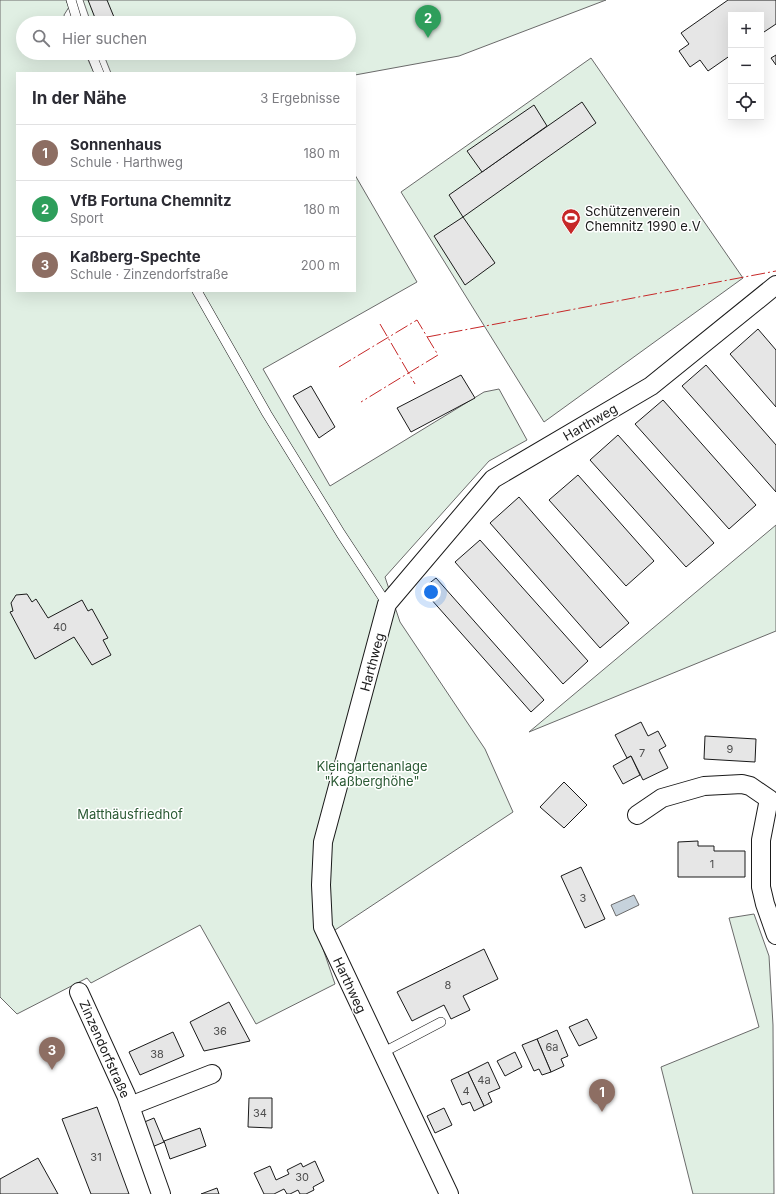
<!DOCTYPE html>
<html lang="de">
<meta charset="utf-8">
<style>
body{margin:0;font-family:Inter,sans-serif;background:#f7f7f7;color:#2b2b33}
.controls{position:absolute;right:12px;top:12px;display:grid;overflow:hidden;border-radius:0px;box-shadow:0 4px 16px #0002}
.controls button{width:36px;height:36px;display:grid;place-items:center;padding:0;border:0;border-bottom:1px solid #e1e1e2;background:#fff;color:#2b2b33;font:20px sans-serif}
.you{position:absolute;left:431px;top:592px;width:14px;height:14px;margin:-10px;border:3px solid #fff;border-radius:50%;background:#1a73e8;box-shadow:0 0 0 6px #1a73e833}
.badge{display:grid;place-items:center;width:26px;height:26px;border-radius:50%;background:#c62828;color:#fff;font-size:13px;font-weight:700}
.pin{position:absolute;translate:-50% -33px;filter:drop-shadow(0 1px 2px #0008)}
.pin::after{content:'';position:absolute;top:21px;width:14px;height:12px;background:inherit;clip-path:polygon(0 0,100% 0,50% 100%)}
.list{margin:0;padding:0;list-style:none}
h2{display:flex;justify-content:space-between;align-items:center;height:52px;margin:0;padding:0 16px;font-size:17px}
h2 small{font-size:13px;font-weight:400;color:#7c7c81}
.list li{display:grid;grid-template-columns:26px 1fr auto;gap:12px;align-items:center;box-sizing:border-box;height:56px;padding:0 16px;border-top:1px solid #e1e1e2}
.list b{display:block;font-size:15px;white-space:nowrap}
.list p{margin:0;font-size:13px;white-space:nowrap;color:#7c7c81}
.list em{font-size:13px;font-style:normal;color:#7c7c81}
.icon{flex:none;width:22px;height:22px;fill:none;stroke:currentColor;stroke-width:2;stroke-linecap:round;stroke-linejoin:round}
.map{position:relative;flex:none;width:776px;height:1194px;overflow:hidden}
.search{position:absolute;background:#fff;box-shadow:0 4px 16px #0002;left:16px;top:16px;width:340px;height:44px;display:flex;align-items:center;gap:10px;box-sizing:border-box;padding:0 14px;border-radius:22px;color:#7c7c81;font-size:15px}
.panel{position:absolute;background:#fff;box-shadow:0 4px 16px #0002;left:16px;top:72px;width:340px;height:220px;border-radius:0px}
.map>svg:first-child{display:block}
.green{fill:#e0efe3;stroke:#6a6a6a}
.water{fill:#c6d2dc;stroke:#6a6a6a}
.building{fill:#e6e6e6;stroke:#1a1a1a}
.lines{fill:none;stroke-linecap:round;stroke-linejoin:round}
.lane-casing{stroke:#1a1a1a;stroke-width:10}
.street-casing{stroke:#1a1a1a;stroke-width:20}
.lane{stroke:#fff;stroke-width:9}
.street{stroke:#fff;stroke-width:18}
.power{stroke:#c62828;stroke-width:1;stroke-dasharray:14 3 2 3;stroke-linecap:butt}
.labels{text-anchor:middle;stroke-width:3;stroke-linejoin:round;paint-order:stroke}
.number-label{font-size:11px;fill:#4d4d4d}
.poi-label{font-size:13px;fill:#1a1a1a;stroke:#fff;text-anchor:start}
.street-label{font-size:13px;fill:#1a1a1a;stroke:#fff}
.park-label{font-size:13px;fill:#2b5a34;stroke:#fff}
</style>
<div class="map">
<svg width="776" height="1194" viewBox="0 0 776 1194">
<rect width="100%" height="100%" fill="#fff"/>
<g class="green">
<path d="M 0,0 L 66,0 L 69,7 L 64,15 L 66,23 L 23,23 L 23,53 L 85,53 L 94,73 L 17,73 L 17,291 L 355,291 L 355,175 L 417,282 L 263,369 L 330,486 L 484,392 L 499,389 L 527,440 L 489,461 L 385,577 L 400,622 L 485,749 L 513,812 L 320,940 L 335,984 L 256,1024 L 200,925 L 91,983 L 87,978 L 17,1014 L 0,997 Z"/>
<path d="M 83,0 L 606,0 L 459,56 L 355,75 L 355,73 L 111,73 L 103,53 L 349,53 L 349,23 L 91,23 Z"/>
<path d="M 591,58 L 743,278 L 544,422 L 401,192 Z"/>
<path d="M 776,525 L 776,631 L 529,732 Z"/>
<path d="M 754,914 L 769,956 L 773,1025 L 774,1194 L 693,1194 L 661,1067 L 759,1027 L 729,918 Z"/>
</g>
<path class="water" d="M 634,895 L 639,905 L 616,916 L 611,905 Z"/>
<g class="building">
<path d="M 88,0 L 107,0 L 116,22 L 113,23 L 97,23 Z"/>
<path d="M 728,0 L 776,0 L 776,24 L 761,34 L 761,15 L 731,15 L 731,55 L 708,71 L 700,60 L 690,67 L 679,51 L 689,44 L 681,33 Z"/>
<path d="M 776,55 L 776,65 L 771,58 Z"/>
<path d="M 582,102 L 596,123 L 463,217 L 449,195 Z"/>
<path d="M 534,105 L 547,126 L 482,172 L 467,151 Z"/>
<path d="M 463,217 L 495,263 L 465,285 L 434,236 Z"/>
<path d="M 758,329 L 776,350 L 776,407 L 730,354 Z"/>
<path d="M 706,365 L 776,445 L 776,492 L 682,386 Z"/>
<path d="M 461,375 L 475,398 L 411,432 L 397,408 Z"/>
<path d="M 311,386 L 335,427 L 319,438 L 293,396 Z"/>
<path d="M 663,400 L 756,505 L 729,529 L 635,424 Z"/>
<path d="M 618,435 L 714,543 L 686,567 L 590,460 Z"/>
<path d="M 578,475 L 654,561 L 626,586 L 549,500 Z"/>
<path d="M 519,497 L 629,623 L 600,648 L 490,523 Z"/>
<path d="M 480,540 L 588,661 L 563,684 L 455,562 Z"/>
<path d="M 436,578 L 544,700 L 531,712 L 422,589 Z"/>
<path d="M 27,594 L 32,602 L 36,599 L 48,618 L 82,600 L 88,611 L 92,609 L 108,638 L 103,640 L 111,655 L 92,665 L 74,637 L 35,659 L 10,612 L 13,611 L 11,603 L 16,595 Z"/>
<path d="M 641,722 L 648,736 L 658,731 L 666,746 L 659,750 L 668,768 L 643,780 L 631,756 L 627,758 L 615,735 Z"/>
<path d="M 705,736 L 756,739 L 755,762 L 704,759 Z"/>
<path d="M 631,756 L 640,775 L 623,784 L 613,766 Z"/>
<path d="M 564,782 L 587,805 L 564,828 L 540,807 Z"/>
<path d="M 698,841 L 698,846 L 714,846 L 714,851 L 745,851 L 745,877 L 678,877 L 678,842 Z"/>
<path d="M 581,867 L 605,919 L 585,928 L 561,876 Z"/>
<path d="M 484,949 L 498,979 L 463,996 L 470,1010 L 451,1019 L 444,1005 L 412,1021 L 397,992 Z"/>
<path d="M 229,1002 L 250,1041 L 204,1051 L 190,1022 Z"/>
<path d="M 587,1019 L 597,1038 L 579,1046 L 569,1027 Z"/>
<path d="M 557,1030 L 568,1056 L 561,1059 L 564,1066 L 551,1072 L 537,1039 Z"/>
<path d="M 173,1032 L 184,1056 L 140,1075 L 129,1052 Z"/>
<path d="M 537,1039 L 551,1072 L 542,1075 L 539,1069 L 534,1071 L 522,1045 Z"/>
<path d="M 515,1052 L 522,1067 L 505,1076 L 497,1061 Z"/>
<path d="M 488,1062 L 500,1088 L 488,1093 L 492,1102 L 484,1106 L 468,1072 Z"/>
<path d="M 468,1072 L 484,1106 L 474,1111 L 470,1102 L 462,1105 L 451,1080 Z"/>
<path d="M 249,1098 L 272,1098 L 272,1128 L 248,1127 Z"/>
<path d="M 97,1107 L 129,1194 L 91,1194 L 62,1119 Z"/>
<path d="M 444,1108 L 452,1125 L 435,1133 L 427,1116 Z"/>
<path d="M 154,1118 L 164,1142 L 152,1147 L 142,1123 Z"/>
<path d="M 200,1128 L 206,1146 L 170,1159 L 164,1141 Z"/>
<path d="M 38,1158 L 58,1194 L 0,1194 L 0,1179 Z"/>
<path d="M 315,1161 L 324,1181 L 313,1187 L 314,1190 L 306,1194 L 300,1194 L 298,1190 L 290,1194 L 287,1194 L 284,1189 L 274,1194 L 264,1194 L 254,1173 L 270,1166 L 276,1180 L 289,1174 L 287,1170 L 301,1163 L 303,1167 Z"/>
<path d="M 217,1188 L 219,1194 L 201,1194 Z"/>
</g>
<g class="lines">
<defs>
<g id="lane">
<path d="M 71,0 L 78,23"/>
<path d="M 91,53 L 99,73"/>
<path d="M 197,291 L 267,414 L 341,534 L 387,604"/>
<path d="M 382,1053 L 441,1022"/>
</g>
<g id="street">
<path d="M 637,815 L 662,798 L 704,786 L 742,784 L 750,786 L 769,799 L 761,840 L 761,887 L 765,904 L 776,935"/>
<path d="M 79,992 L 126,1095 L 161,1194"/>
<path d="M 130,1106 L 212,1074"/>
<path d="M 449,1194 L 323,927 L 321,885 L 323,842 L 387,604 L 493,479 L 651,386 L 776,285"/>
</g>
</defs>
<use href="#lane" class="lane-casing"/>
<use href="#street" class="street-casing"/>
<use href="#lane" class="lane"/>
<use href="#street" class="street"/>
<g class="power">
<path d="M 380,324 L 415,384"/>
<path d="M 427,337 L 776,271"/>
<path d="M 339,367 L 417,320 L 438,355 L 361,402"/>
</g>
</g>
<defs>
<symbol id="stadium-pin" viewBox="-11 -11 22 30"><path d="M0 17L-7.5 6A9.5 9.5 0 1 1 7.5 6Z" fill="#c62828" stroke="#fff"/><path d="M0-5a6.5 5 0 1 0 0 10a6.5 5 0 1 0 0-10ZM-3.5-1.8h7v3.6h-7Z" fill="#fff"/></symbol>
</defs>
<g fill-rule="evenodd">
<use href="#stadium-pin" x="560" y="207" width="22" height="30"/>
</g>
<g class="labels">
<g class="number-label">
<text x="60" y="631">40</text>
<text x="730" y="753">9</text>
<text x="642" y="757">7</text>
<text x="712" y="868">1</text>
<text x="583" y="902">3</text>
<text x="448" y="989">8</text>
<text x="220" y="1035">36</text>
<text x="552" y="1051">6a</text>
<text x="157" y="1058">38</text>
<text x="484" y="1084">4a</text>
<text x="466" y="1095">4</text>
<text x="260" y="1117">34</text>
<text x="96" y="1161">31</text>
<text x="302" y="1181">30</text>
</g>
<g class="poi-label">
<text x="585" y="216">Schützenverein<tspan x="585" dy="15">Chemnitz 1990 e.V</tspan></text>
</g>
<g class="street-label">
<text transform="translate(590 422) rotate(-30)" y="5">Harthweg</text>
<text transform="translate(372 662) rotate(-75)" y="5">Harthweg</text>
<text transform="translate(350 985) rotate(65)" y="5">Harthweg</text>
<text transform="translate(105 1049) rotate(66)" y="5">Zinzendorfstraße</text>
</g>
<g class="park-label">
<text x="372" y="771">Kleingartenanlage<tspan x="372" dy="15">"Kaßberghöhe"</tspan></text>
<text x="130" y="819">Matthäusfriedhof</text>
</g>
</g>
</svg>
<div class="controls">
<button>+</button>
<button>−</button>
<button><svg class="icon" aria-label="locate" viewBox="0 0 24 24"><circle cx="12" cy="12" r="6"/><path d="M12 2v4M12 18v4M2 12h4M18 12h4"/></svg></button>
</div>
<div class="you"></div>
<div class="pin badge" style="left:602px;top:1112px;background:#8d6e63">1</div>
<div class="pin badge" style="left:428px;top:38px;background:#2e9e5b">2</div>
<div class="pin badge" style="left:52px;top:1070px;background:#8d6e63">3</div>
<div class="search"><svg class="icon" aria-label="search" viewBox="0 0 24 24"><circle cx="10" cy="10" r="6"/><path d="M15 15l6 6"/></svg>Hier suchen</div>
<section class="panel">
<h2>In der Nähe<small>3 Ergebnisse</small></h2>
<ul class="list">
<li><span class="badge" style="background:#8d6e63">1</span><div><b>Sonnenhaus</b><p>Schule · Harthweg</p></div><em>180 m</em></li>
<li><span class="badge" style="background:#2e9e5b">2</span><div><b>VfB Fortuna Chemnitz</b><p>Sport</p></div><em>180 m</em></li>
<li><span class="badge" style="background:#8d6e63">3</span><div><b>Kaßberg-Spechte</b><p>Schule · Zinzendorfstraße</p></div><em>200 m</em></li>
</ul>
</section>
</div>
